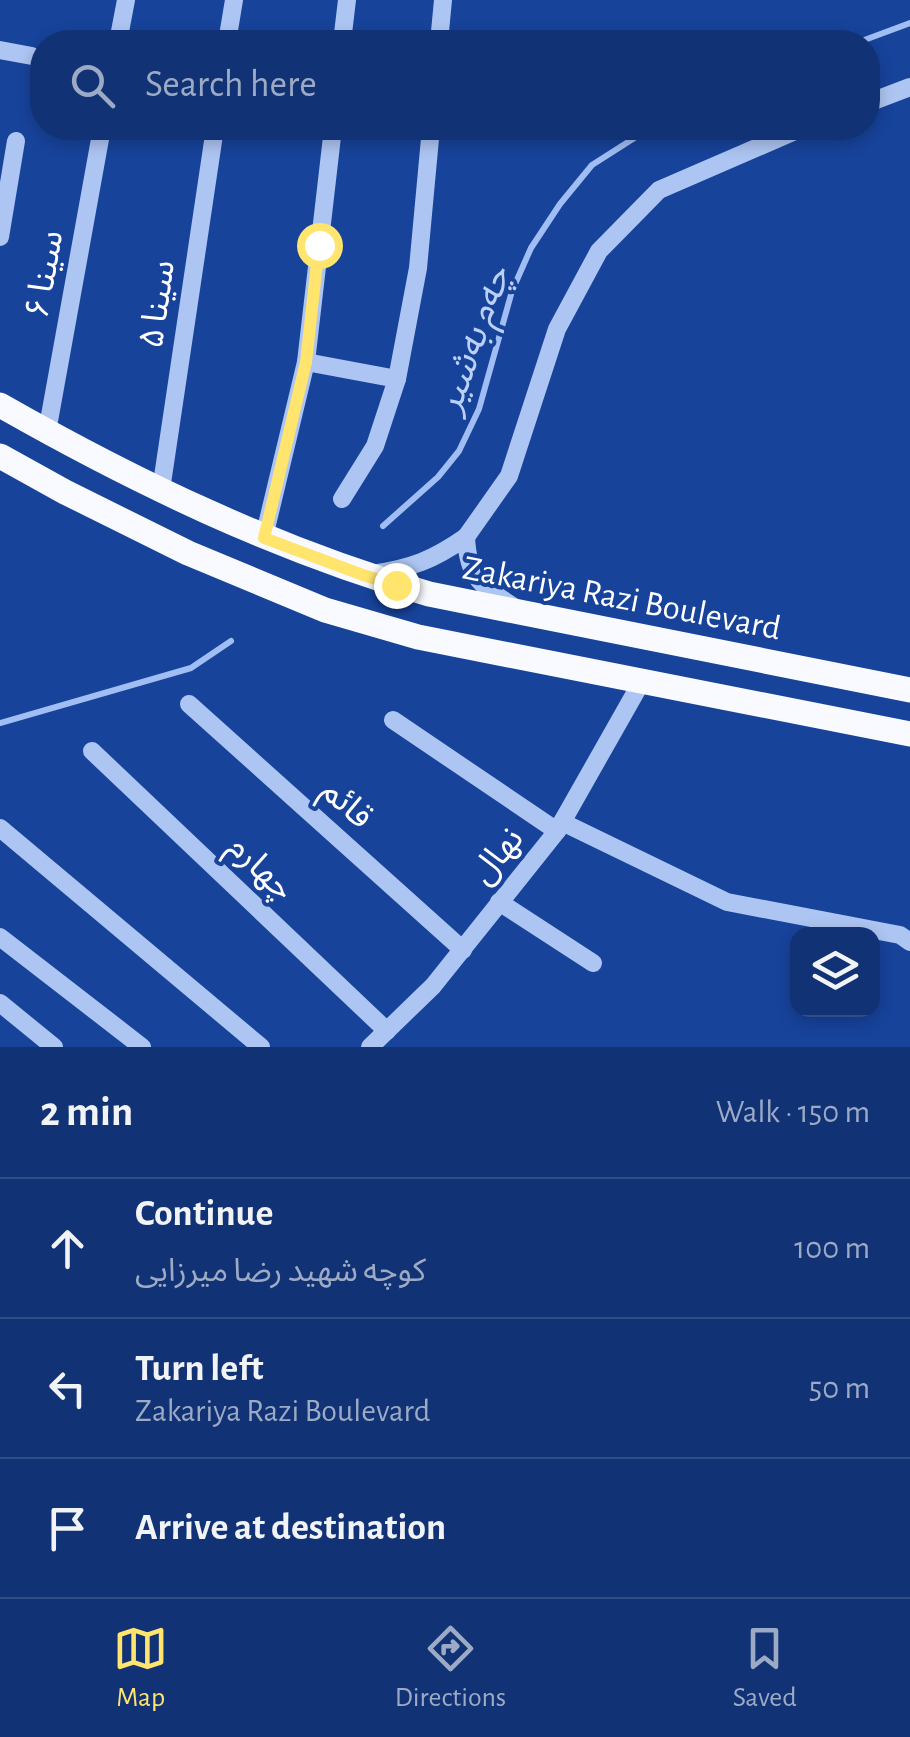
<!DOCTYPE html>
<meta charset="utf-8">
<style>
body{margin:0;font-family:"Alegreya Sans","Noto Sans Arabic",sans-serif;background:#1e3e7c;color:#f1f3f6}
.controls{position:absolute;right:30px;bottom:30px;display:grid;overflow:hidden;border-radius:20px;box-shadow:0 5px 15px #0003}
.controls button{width:90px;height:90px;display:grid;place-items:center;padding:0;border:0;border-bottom:2px solid #304d86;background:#113274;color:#f1f3f6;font:50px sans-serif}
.stop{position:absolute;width:30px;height:30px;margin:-22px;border:8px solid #ffe46e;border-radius:50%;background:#fff}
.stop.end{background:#ffe46e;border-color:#fff;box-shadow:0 2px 10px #0008}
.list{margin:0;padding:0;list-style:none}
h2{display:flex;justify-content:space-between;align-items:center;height:130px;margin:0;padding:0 40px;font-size:42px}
h2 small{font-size:32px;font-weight:400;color:#9caac5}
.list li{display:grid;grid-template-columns:65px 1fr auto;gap:30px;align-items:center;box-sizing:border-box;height:140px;padding:0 40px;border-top:2px solid #304d86}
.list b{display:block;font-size:38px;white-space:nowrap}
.list p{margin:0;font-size:32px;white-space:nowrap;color:#9caac5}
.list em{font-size:32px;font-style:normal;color:#9caac5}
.icon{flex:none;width:55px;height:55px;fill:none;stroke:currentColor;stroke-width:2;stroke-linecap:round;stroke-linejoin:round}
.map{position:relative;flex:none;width:910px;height:1047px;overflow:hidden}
.search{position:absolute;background:#113274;box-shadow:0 5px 15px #0003;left:30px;right:30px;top:30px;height:110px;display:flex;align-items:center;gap:25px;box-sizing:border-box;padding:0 35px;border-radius:40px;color:#9caac5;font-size:38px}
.sheet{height:550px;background:#113274}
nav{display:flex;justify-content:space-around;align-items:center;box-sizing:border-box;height:140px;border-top:2px solid #304d86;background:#113274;font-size:28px;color:#9caac5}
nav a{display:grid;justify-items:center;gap:5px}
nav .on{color:#ffe46e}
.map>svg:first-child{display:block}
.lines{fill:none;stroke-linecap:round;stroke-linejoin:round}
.stream{stroke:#a0bef4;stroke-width:6}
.minor{stroke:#adc5f2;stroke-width:18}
.major{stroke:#f8faff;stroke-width:25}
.route{stroke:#ffe46e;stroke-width:12}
.labels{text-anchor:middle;stroke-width:8;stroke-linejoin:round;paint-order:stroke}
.street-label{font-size:35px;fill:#fff;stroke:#17439b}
.water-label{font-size:38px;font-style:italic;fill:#bad0f8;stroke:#17439b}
</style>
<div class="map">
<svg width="910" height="1047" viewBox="0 0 910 1047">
<rect width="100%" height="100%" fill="#17439b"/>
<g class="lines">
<g class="stream">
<path d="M 859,42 L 910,23"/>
<path d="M 383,526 L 438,477 L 459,451 L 479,409 L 512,291 L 531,248 L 560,204 L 592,165 L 650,128"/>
<path d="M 0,723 L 191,668 L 231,641"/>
</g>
<g class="minor">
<path d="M 118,42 L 126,0"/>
<path d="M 227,42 L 234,0"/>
<path d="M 342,42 L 347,0"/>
<path d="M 439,42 L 443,0"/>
<path d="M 0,50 L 32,56"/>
<path d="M 868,103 L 910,87"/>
<path d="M 0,237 L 16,141"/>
<path d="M 306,362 L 397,379"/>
<path d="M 47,432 L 102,128"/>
<path d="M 161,490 L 215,128"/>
<path d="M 342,499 L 375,446 L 397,379 L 418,268 L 431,128"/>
<path d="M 264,537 L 306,362 L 333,128"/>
<path d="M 466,537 L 509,476 L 557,329 L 599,251 L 659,190 L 802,128"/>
<path d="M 372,574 C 412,568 433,560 466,537 C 468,579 481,585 514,607"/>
<path d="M 189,704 L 463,950"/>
<path d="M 393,720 L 557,831"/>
<path d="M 92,751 L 387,1031"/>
<path d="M 562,822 L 727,902 L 900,935 L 910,942"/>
<path d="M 0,828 L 261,1047"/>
<path d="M 499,902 L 593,963"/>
<path d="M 0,937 L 142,1047"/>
<path d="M 0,1003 L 54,1047"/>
<path d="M 370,1047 L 433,986 L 557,831 L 642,681"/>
</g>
<g class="major">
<path d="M 0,405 C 137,483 277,550 429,594 L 910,690"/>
<path d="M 0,456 L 65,492 L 188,553 L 325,610 L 418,637 L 910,734"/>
</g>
</g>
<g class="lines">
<path class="route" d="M 319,245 L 306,362 L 264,538 L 363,575 L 396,585"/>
</g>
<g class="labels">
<g class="street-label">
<text transform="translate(43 274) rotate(-80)" y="12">سینا ۶</text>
<text transform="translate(156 304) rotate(-82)" y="12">سینا ۵</text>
<text transform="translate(622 597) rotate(11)" y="12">Zakariya Razi Boulevard</text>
<text transform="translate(348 803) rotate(42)" y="12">قائم</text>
<text transform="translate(496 855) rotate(-51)" y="12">نهال</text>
<text transform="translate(262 867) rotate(44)" y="12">چهارم</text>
</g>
<g class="water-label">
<text transform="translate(472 339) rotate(-70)" y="13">چەم بەشیر</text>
</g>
</g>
</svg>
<div class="controls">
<button><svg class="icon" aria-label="layers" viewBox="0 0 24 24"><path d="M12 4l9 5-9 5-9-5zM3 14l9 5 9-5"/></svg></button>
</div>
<div class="stop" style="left:319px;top:245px"></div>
<div class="stop end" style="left:396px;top:585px"></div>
<div class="search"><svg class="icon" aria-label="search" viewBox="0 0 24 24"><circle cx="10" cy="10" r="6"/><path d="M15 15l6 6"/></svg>Search here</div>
</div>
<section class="sheet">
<h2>2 min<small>Walk · 150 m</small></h2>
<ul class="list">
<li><svg class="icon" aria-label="ahead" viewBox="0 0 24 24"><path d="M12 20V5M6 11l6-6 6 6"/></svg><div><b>Continue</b><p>کوچه شهید رضا میرزایی</p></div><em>100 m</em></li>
<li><svg class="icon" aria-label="left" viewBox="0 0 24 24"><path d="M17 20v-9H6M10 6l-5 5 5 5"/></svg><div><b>Turn left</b><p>Zakariya Razi Boulevard</p></div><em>50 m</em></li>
<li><svg class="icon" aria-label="arrive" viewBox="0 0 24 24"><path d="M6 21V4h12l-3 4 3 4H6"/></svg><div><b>Arrive at destination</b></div></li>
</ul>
</section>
<nav>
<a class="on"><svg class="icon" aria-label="map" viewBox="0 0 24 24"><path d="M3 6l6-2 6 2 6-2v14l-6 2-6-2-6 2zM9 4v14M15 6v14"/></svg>Map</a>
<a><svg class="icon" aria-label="directions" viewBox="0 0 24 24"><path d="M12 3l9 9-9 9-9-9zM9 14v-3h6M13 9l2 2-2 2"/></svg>Directions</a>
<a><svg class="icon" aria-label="saved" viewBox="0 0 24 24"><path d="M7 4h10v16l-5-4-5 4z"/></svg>Saved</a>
</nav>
